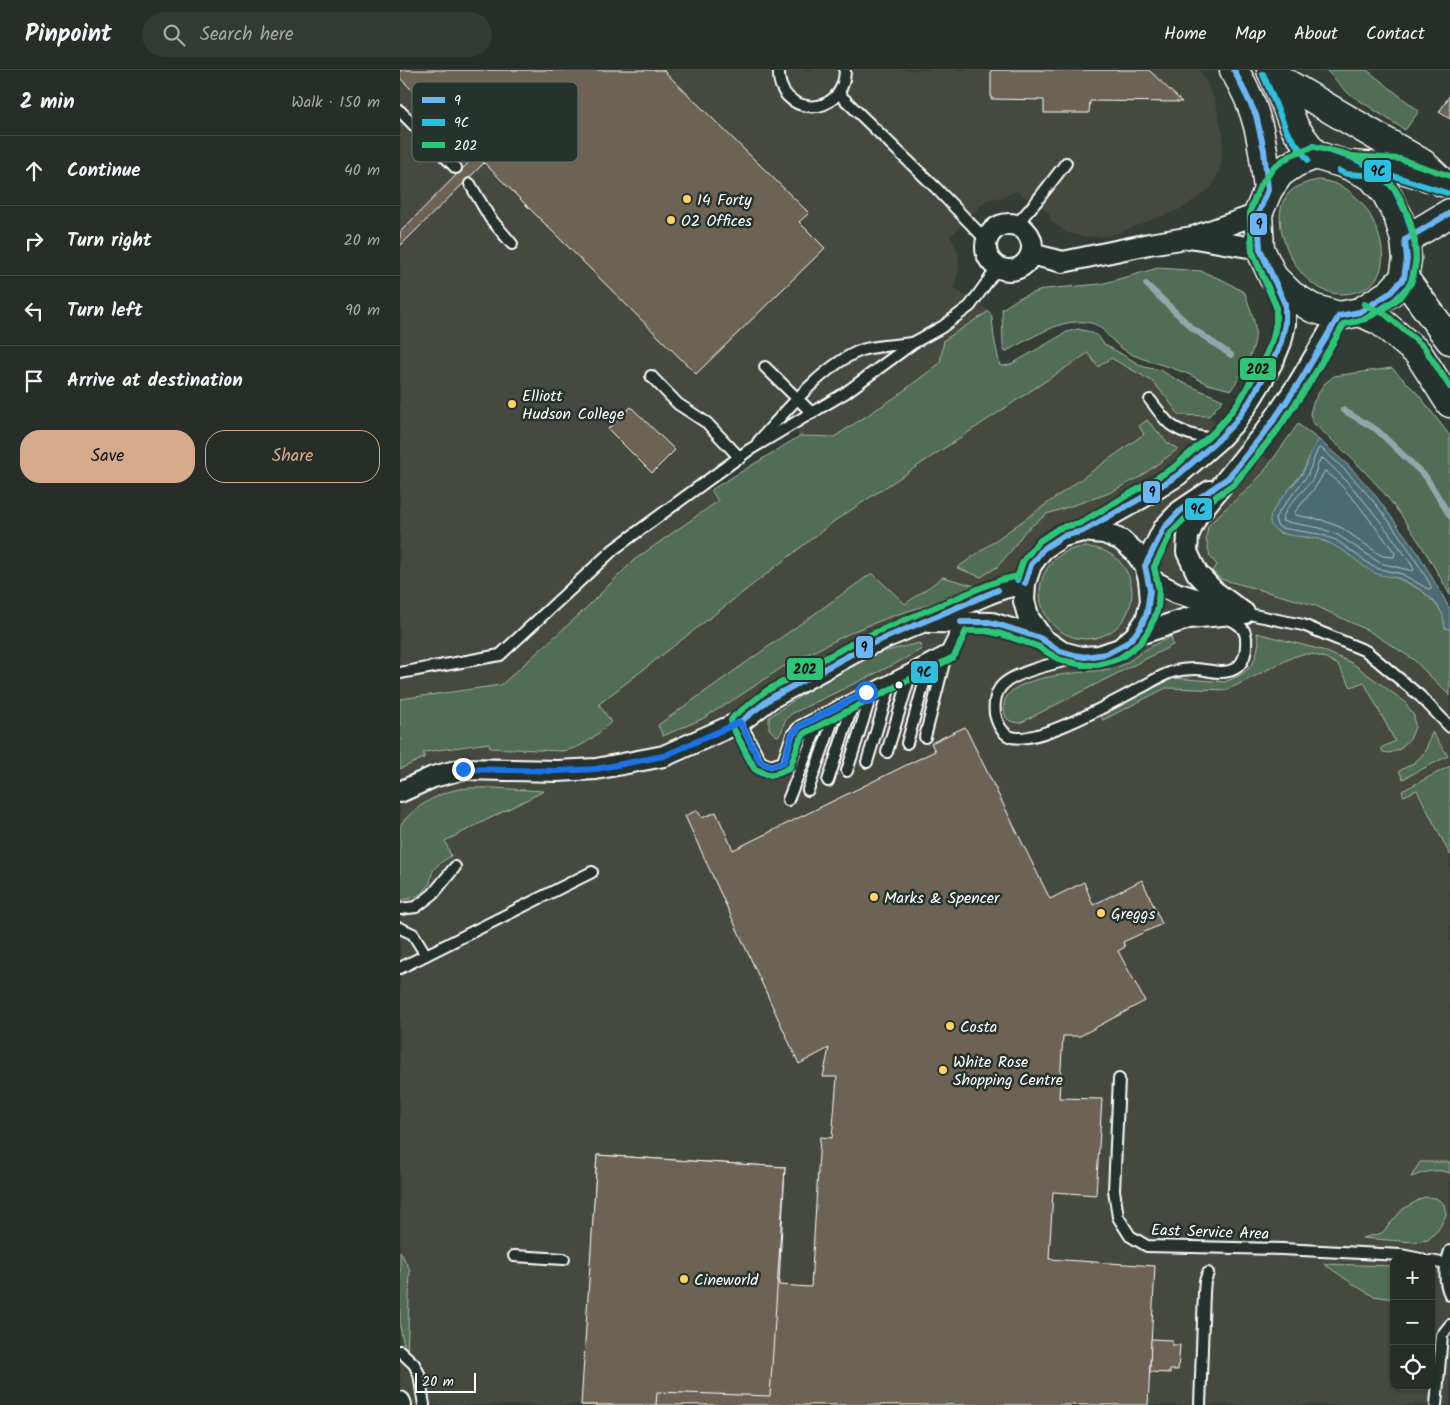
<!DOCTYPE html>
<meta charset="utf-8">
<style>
body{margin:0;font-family:Kalam,sans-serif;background:#333a34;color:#f1f3f6}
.controls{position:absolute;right:15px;bottom:15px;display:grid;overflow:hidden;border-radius:10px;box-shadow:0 1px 4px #0004}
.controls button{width:45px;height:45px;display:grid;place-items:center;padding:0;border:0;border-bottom:1px solid #434a45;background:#272e28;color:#f1f3f6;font:25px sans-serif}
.scale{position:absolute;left:15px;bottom:12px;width:61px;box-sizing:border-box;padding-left:5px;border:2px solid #fff;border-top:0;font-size:14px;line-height:18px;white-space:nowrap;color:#fff;-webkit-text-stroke:4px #26332d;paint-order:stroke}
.stop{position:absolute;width:15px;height:15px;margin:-11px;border:4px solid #1a73e8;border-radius:50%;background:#fff}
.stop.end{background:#1a73e8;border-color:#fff;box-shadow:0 1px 5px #0008}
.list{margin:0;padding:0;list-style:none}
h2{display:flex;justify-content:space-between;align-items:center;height:65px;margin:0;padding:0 20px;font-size:21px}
h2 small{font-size:16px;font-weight:400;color:#a4a8a8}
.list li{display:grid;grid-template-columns:32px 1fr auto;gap:15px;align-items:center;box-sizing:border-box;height:70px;padding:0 20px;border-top:1px solid #434a45}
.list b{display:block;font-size:19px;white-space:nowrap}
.list em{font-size:16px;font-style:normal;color:#a4a8a8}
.actions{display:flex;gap:10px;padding:15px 20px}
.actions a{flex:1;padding:11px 0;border:1px solid #d6ab8b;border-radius:20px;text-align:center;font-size:18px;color:#d6ab8b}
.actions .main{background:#d6ab8b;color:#111}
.icon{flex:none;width:28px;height:28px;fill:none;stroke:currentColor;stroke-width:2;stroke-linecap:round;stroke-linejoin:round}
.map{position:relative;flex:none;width:1050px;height:1335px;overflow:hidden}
header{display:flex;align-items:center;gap:30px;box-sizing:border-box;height:70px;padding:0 25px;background:#272e28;border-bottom:1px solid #434a45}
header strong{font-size:24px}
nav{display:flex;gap:28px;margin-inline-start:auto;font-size:18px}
.search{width:350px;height:45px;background:#333a34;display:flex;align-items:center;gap:12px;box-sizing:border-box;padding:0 18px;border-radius:28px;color:#a4a8a8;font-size:19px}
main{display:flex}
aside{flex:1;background:#272e28}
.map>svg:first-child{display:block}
.built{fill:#45493f;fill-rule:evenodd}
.green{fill:#516d55;stroke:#a8b6aa}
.water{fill:#4c6b73;stroke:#94a6ab}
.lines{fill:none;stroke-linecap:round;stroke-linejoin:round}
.shore{stroke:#b7c4c7;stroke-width:1}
.stream{stroke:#94a6ab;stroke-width:6}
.building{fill:#6d6455;stroke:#fff}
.lane-casing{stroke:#fff;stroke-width:14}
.street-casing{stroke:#fff;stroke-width:24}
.primary-casing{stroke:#fff;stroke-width:31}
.highway-casing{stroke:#fff;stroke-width:31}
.lane{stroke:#26332d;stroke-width:10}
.street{stroke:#26332d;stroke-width:20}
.primary{stroke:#26332d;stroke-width:28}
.highway{stroke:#26332d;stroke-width:28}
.bus-1-casing{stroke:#26332d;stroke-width:10}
.bus-2-casing{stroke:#26332d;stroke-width:10}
.bus-3-casing{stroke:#26332d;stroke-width:10}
.bus-1{stroke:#6db6f5;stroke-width:6}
.bus-2{stroke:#2dbfdf;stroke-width:6}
.bus-3{stroke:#2dc577;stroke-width:6}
.route{stroke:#1a73e8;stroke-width:6}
.poi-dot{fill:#ffd166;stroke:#26332d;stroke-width:2}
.bus-dot{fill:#fff;stroke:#26332d;stroke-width:2}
.labels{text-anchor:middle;stroke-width:5;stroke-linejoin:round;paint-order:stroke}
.poi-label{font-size:16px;fill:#fff;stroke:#26332d;text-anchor:start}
.street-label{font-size:16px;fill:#fff;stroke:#26332d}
.key{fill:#26332d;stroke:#67706c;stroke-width:1}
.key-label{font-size:14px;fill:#fff}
.line-badge{stroke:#26332d;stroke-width:2}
.pale-badge-label{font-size:14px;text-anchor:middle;font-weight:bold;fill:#111}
</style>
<header>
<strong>Pinpoint</strong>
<div class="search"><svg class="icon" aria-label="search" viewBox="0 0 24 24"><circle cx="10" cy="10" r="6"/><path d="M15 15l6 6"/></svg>Search here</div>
<nav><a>Home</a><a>Map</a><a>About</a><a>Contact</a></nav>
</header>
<main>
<aside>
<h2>2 min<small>Walk · 150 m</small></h2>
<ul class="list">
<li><svg class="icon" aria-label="ahead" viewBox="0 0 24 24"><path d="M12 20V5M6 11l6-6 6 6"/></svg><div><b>Continue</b></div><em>40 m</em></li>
<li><svg class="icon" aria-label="right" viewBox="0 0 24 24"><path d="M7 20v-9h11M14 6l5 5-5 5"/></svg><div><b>Turn right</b></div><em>20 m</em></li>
<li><svg class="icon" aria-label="left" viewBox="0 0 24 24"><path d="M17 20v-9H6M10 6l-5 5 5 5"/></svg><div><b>Turn left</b></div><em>90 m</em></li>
<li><svg class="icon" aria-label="arrive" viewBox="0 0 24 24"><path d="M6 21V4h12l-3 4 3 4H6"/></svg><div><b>Arrive at destination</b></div></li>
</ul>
<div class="actions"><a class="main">Save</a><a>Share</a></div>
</aside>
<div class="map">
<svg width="1050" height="1335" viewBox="0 0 1050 1335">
<rect width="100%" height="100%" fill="#343d35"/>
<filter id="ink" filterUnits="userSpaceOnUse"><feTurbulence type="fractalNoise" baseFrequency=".02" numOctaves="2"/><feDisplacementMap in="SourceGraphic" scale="10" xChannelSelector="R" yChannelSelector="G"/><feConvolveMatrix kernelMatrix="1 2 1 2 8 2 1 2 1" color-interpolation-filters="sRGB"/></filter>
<g filter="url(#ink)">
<g class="built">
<path d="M 0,0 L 800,0 L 815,30 L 823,65 L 821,96 L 812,117 L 783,138 L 709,166 L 686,167 L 668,163 L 652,152 L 648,142 L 616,121 L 603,127 L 586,130 L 550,167 L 558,182 L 559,200 L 554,218 L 589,241 L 544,270 L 540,293 L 494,328 L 434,367 L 400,366 L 391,355 L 306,413 L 318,431 L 234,490 L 180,544 L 101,615 L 40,622 L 0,629 Z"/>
<path d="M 688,283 L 711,288 L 752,311 L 767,328 L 779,345 L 809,346 L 871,392 L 863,403 L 847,420 L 824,440 L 808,456 L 806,469 L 810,486 L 817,495 L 813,501 L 821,509 L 914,535 L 969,561 L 1013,589 L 1050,626 L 1050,1335 L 0,1335 L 0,699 L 24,688 L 23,682 L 90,673 L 90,678 L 211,652 L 198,634 L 436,450 ZM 994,1189 L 1031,1189 L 1031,1316 L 994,1316 Z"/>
</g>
<g class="green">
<path d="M 926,0 L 967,0 L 1019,41 L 1005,60 L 948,23 Z"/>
<path d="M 919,110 C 933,112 945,116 956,127 C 977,146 999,202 964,219 C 924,237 893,203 883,167 C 880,156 878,141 884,130 C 890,117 906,112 919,110 Z"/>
<path d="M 758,198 L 801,201 L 825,211 L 845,223 C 848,234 854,246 855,258 C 858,278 842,304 831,320 C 823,318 816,316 808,314 C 799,310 790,304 780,301 C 760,293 737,290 720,277 C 702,263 703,250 675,252 C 654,253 624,272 605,282 L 603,275 L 602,239 L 619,228 L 645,219 L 701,214 Z"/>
<path d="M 589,241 L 592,248 L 594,268 L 600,296 L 610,295 L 667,262 L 678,259 L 690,262 L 698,266 L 704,274 L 744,297 L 760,300 L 781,312 L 823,330 L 809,346 L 779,345 L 767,328 L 752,311 L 711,288 L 698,297 L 688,283 L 436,450 L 199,634 L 211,652 C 195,666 184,678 162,681 L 90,678 L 89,673 L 24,682 L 24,688 L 0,699 L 0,629 L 101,615 L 180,544 L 234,490 L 318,431 L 311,420 L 400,366 L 434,367 L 494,328 L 540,293 L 544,270 Z"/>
<path d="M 992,298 L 1018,324 L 1050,366 L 1050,525 C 1026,481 1000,438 965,402 C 948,384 930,368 912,352 L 910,343 L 913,333 L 923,315 L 934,306 Z"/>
<path d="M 747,350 L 768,373 L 778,379 L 740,407 L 707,424 L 647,444 L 625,461 L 611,481 L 597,497 L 581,507 L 557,498 L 744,364 L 739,356 Z"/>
<path d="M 898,354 L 919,370 L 915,375 L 902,403 L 876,436 L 870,447 L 879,463 L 918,469 L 935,475 L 948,484 L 989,506 L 1000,509 L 1021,520 L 1033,531 L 1040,540 L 1043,545 L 1045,558 L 1050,559 L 1050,626 L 1013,589 L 969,561 L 914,535 L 821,509 L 812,501 L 817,495 L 810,486 L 806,469 L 808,456 L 824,440 L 847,420 L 863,403 Z"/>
<circle cx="686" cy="523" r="46"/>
<path d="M 472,503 L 505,534 L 543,507 L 575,516 L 575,519 L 564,524 L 495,545 L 454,561 L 381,598 L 338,627 L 302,649 L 263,666 L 258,655 Z"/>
<path d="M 857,563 L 922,580 L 952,593 L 1005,632 L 1014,646 L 1015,657 L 1011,667 L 1000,679 L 990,683 L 983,682 L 981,678 L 995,671 L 964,612 L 951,617 L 938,595 L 926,588 L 911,584 L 903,584 L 893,587 L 827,620 L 766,618 L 703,650 L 700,644 L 774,608 L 824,612 L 837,607 L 846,601 L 853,593 L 857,582 L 859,572 Z"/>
<path d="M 771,567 L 773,575 L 620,653 C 613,652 607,652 605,644 C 592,602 691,604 714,598 C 728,595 738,583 750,577 C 757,573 764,570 771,567 Z"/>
<path d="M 519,573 L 522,579 L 493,595 L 393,643 C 379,653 387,657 378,666 L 375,665 L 369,659 L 369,647 L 414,617 L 447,598 L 475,584 Z"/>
<path d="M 1032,662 L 1048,686 L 1003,709 L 999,701 L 1014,693 L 1025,682 Z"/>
<path d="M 1050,696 L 1050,785 L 1017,720 L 1004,726 L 1002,721 Z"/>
<path d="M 94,718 L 144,721 L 45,771 L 51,786 C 45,790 37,794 33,801 C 31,805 31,810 30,813 C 24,825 12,830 0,830 L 0,756 C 10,740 36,724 55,720 C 67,717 82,718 94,718 Z"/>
<path d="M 1020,1092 L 1050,1092 L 1050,1103 C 1036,1098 1025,1102 1011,1107 Z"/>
<path d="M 1024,1127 L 1036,1128 L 1044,1134 L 1046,1145 L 1038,1160 L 1028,1170 L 1014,1172 L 962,1168 L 982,1163 L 1003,1139 Z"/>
<path d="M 0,1181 L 10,1200 L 7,1288 L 0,1257 Z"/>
<path d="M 924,1194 L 994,1196 L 994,1229 L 973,1226 L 956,1216 Z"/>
</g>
<path class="water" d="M 919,370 L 949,396 L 972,421 L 1018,483 L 1050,539 L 1050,559 L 1045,558 C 1044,553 1044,548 1042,543 C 1035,527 1014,514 998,508 C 990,506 982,506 975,503 C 968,500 962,495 956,490 C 944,481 931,472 916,468 C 904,466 871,467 870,451 C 869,439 895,414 902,404 C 910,392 908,381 919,370 Z"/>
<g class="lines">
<g class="shore">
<path d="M 921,378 C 966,416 1002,465 1031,516 L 1031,519 L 1028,519 L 1002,504 L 979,499 L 972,496 L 936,470 L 919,464 L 881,458 L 877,455 L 875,448 L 881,439 L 907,406 L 918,379 Z"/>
<path d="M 921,388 L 924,389 C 957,419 982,453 1008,489 L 1014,499 L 1013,501 L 980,493 L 938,465 L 920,458 L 882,451 C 884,437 904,421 912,410 C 916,403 917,394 921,388 Z"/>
<path d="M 925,401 L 936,410 L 957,433 L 995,483 L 994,487 L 983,486 L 979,484 L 942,458 L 922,450 L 895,445 L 895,442 L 917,415 Z"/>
</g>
<g class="stream">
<path d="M 746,214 L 792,258 L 831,285"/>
<path d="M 943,340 L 977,360 L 1026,407 L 1050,446"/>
</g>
</g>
<g class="building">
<path d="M 0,0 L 263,0 L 409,143 L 399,152 L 425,178 L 296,304 L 138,147 L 0,8 Z"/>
<path d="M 591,0 L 749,0 L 782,32 L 690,31 L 689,43 L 644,43 L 644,30 L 591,29 Z"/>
<path d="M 1050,25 L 1050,49 L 1039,42 Z"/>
<path d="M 76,85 L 84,93 L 0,176 L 0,162 Z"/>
<path d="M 231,337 L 275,380 L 252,403 L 208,359 Z"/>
<path d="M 565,657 L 650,829 L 684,812 L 693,835 L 742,810 L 762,854 L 723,872 L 725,877 L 718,881 L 745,931 L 680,966 L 663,966 L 659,1028 L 702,1029 L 696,1125 L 653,1122 L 649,1189 L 755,1196 L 748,1335 L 182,1335 L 197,1085 L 385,1097 L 379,1215 L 411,1217 L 420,1067 L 432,1068 L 437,1007 L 423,1007 L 429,978 L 399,994 L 285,746 L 297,740 L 302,748 L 316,742 L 333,780 L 535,681 L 531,673 Z"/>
<path d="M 197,1085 L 385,1097 L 370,1326 L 257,1322 L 256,1335 L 181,1335 Z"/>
<path d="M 751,1269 L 772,1270 L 772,1275 L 780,1275 L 778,1300 L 770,1300 L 770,1303 L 750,1302 Z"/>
</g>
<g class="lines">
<defs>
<g id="lane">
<path d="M 379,0 C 376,46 444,51 445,0"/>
<path d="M 439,24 L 536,118 L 587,171"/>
<path d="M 0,41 L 56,98"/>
<path d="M 70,114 L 90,148 L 112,174"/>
<path d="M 616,155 L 636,132 L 666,93"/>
<path d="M 365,297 L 412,343"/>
<path d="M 251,306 L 278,334 L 307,353 L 340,388"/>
<path d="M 750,330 C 757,338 763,349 771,355 C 784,364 802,368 818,369"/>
<path d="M 358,372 C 385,342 424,294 462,280 C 473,276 498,275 512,273"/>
<path d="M 844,543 L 903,555 L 966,581 L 1020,626 L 1050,657"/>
<path d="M 673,589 C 655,593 610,603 600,618 C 595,625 594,635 595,644 C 597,652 601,662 609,666 C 633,678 717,630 742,617 C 751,612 762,605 772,602 C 779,600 788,599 795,599 C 804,599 812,602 821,602 C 843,602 847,585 846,568 C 845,557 835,551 826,548"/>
<path d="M 0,603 L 100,585 L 214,479 L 349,380 L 445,323 L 513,273 L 542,257 L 570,236 L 598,197"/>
<path d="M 340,652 L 361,692 L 371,696 L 383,692 L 392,665 L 400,656 L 547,581 L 561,552"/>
<path d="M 525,667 L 547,581"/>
<path d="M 507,673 L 531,589"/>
<path d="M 487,682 L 512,599"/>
<path d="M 467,692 L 492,609"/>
<path d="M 447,701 L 473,619"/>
<path d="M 428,711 L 455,628"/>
<path d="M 408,720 L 438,636"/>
<path d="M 388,730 L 422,645"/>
<path d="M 0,839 L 16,837 L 33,824 L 55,797"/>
<path d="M 0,858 L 13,864 L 26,885"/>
<path d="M 0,898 L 192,802"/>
<path d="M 719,1009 L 714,1120 L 718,1147 L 730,1166 L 747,1176 L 882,1179 L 1001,1185 L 1021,1189"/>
<path d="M 1050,1181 C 1045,1196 1043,1210 1050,1225"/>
<path d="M 114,1186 L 164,1189"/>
<path d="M 1031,1191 L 1046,1194"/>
<path d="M 0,1281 L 14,1294 L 19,1304 L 24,1335"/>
<path d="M 800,1335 L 804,1222 L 805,1211 L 808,1203"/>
<path d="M 1036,1335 L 1042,1265 L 1050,1255"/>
</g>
<g id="street">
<circle cx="609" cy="177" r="23"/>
<path d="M 795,168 L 860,179"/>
<path d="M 631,184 L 663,192 L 749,174 L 793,167 L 858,144"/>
<path d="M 745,496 L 764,458 L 780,441 L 810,421"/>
<path d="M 749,509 L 776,523 L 830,539"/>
<path d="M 844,543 L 814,521 L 797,503 L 787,482 L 788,466 L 797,446 L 869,357 L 899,313 L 939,246"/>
<path d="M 529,552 L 592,553 L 643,569 L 662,582 L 681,587 L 699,586 L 720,579 L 736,565 L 746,550 L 751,531 L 749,509 L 745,496 L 735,482 L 721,470 L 704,463 L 683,461"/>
<path d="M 736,565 L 789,548 L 844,543"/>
<path d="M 643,569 L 629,549 L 624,531 L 625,513 L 631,495 L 643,479 L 663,466 L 683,461 L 745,426 L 778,405 L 819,369 L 835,352 L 847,335 L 861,312 L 874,289 L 881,272 L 885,254 L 885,234 L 875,211"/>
<path d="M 0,722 L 33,707 L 63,699 L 157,701 L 196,699 L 264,686 L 340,652 L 371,628 L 466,576 L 588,524 L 604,518 L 625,513"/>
<path d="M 0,1332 L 1,1335"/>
</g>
<g id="primary">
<path d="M 874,6 L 1022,93 L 1042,112"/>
<path d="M 948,95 L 999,98 L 1028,107"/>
<path d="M 1005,170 L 1050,143"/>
</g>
<g id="highway">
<path d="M 834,0 C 859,40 863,74 868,120"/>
<path d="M 871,0 L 874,6 L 895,58 L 915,85"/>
<path d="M 915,85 L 948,95 L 971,106 L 986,123 L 998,146 L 1005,170 L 1007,189 L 1004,208 L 990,223 L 960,242 L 939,246 L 912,238 L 891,225 L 873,207 L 860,179 L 858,144 L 868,120 L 880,103 L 895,93 Z"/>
<path d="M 1004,208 L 1050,270"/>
<path d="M 960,242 L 980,251 L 1018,283 L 1050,333"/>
</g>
</defs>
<use href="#lane" class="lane-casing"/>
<use href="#street" class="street-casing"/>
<use href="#primary" class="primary-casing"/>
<use href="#highway" class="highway-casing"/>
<use href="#lane" class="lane"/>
<use href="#street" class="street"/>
<use href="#primary" class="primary"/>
<use href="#highway" class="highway"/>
<defs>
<g id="bus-1">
<path d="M 1005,170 L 1050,143"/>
<path d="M 625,513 L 631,495 L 643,479 L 663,466 L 683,461 L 745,426 L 778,405 L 819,369 L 835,352 L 850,331 L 874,289 L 881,272 L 885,254 L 885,234 L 860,179 L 858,144 L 868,120 L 864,80 L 856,45 L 834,0"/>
<path d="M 561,552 L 588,552 L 603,556 L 640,568 L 660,581 L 674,585 L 685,587 L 706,584 L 725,574 L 733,567 L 740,558 L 747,543 L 750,520 L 745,496 L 764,458 L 780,441 L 828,408 L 869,357 L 899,313 L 939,246 L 960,242 L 990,223 L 1004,208 L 1007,189 L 1005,170"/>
<path d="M 340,652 L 371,628 L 466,576 L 598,520"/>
<path d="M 340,652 L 361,692 L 371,696 L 383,692 L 392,665 L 400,656 L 464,623"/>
</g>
<g id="bus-2">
<path d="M 863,4 L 887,62 L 908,90"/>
<path d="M 939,101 L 947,104 L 997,107 L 1047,123"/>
<path d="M 332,656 C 338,666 348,690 354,698 C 363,708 381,705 390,697 L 400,669 L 405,663 L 552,588 L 555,585 L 566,561 L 587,561 L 601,564 L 637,576 L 660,590 L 684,595 L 697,595 L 709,592 L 720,588 L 730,581 L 740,573 L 747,563 L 755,547 L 758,537 L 759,520 L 754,497 L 771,463 L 786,448 L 835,413 L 876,362 L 907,317 L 944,254 L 965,249 L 995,230 L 1011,213 L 1016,190 L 1014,168 L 1006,143 L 994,119 L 977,100 L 951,87 L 913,76 L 891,85 L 874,97 L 860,116 L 850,141 L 852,181 L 876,236 L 876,253 L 873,269 L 866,285 L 840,330 L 828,346 L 813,363 L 773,398 L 740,418 L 680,453 L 659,458 L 638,472 L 623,491 L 617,510"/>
</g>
<g id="bus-3">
<path d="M 912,77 L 891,85 L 874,97 L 860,116 L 850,141 L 852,181 L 876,236 L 876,253 L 873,269 L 866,285 L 840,330 L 828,346 L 813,363 L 773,398 L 740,418 L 680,453 L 659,458 L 638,472 L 623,491 L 618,506 L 601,510 L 585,516 L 462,568 L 366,621 L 334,646 L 331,650 L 332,656 L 355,699 L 371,705 L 388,699 L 391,695 L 400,669 L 405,663 L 552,588 L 555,585 L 566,561 L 587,561 L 601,564 L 637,576 L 660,590 L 684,595 L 697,595 L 709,592 L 720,588 L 730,581 L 740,573 L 747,563 L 755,547 L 758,537 L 759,520 L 754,497 L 771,463 L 786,448 L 835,413 L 876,362 L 907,317 L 944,254 C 966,252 1005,231 1012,209 C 1024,175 1005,123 978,100 C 961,86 938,82 917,77"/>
<path d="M 949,86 L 1000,89 L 1050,106"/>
<path d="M 964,234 L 985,244 L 1024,277 L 1050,317"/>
</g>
</defs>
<use href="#bus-1" class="bus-1-casing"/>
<use href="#bus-2" class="bus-2-casing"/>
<use href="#bus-3" class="bus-3-casing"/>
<use href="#bus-1" class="bus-1"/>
<use href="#bus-2" class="bus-2"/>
<use href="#bus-3" class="bus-3"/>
</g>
</g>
<g class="lines" filter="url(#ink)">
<path class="route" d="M 63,699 L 157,701 L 196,699 L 264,686 L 340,652 L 360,692 L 371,696 L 384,692 L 392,665 L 400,656 L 466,622"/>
</g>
<g class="poi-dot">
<circle cx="287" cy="129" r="5"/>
<circle cx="271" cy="150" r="5"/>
<circle cx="112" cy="334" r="5"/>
<circle cx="474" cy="827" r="5"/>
<circle cx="701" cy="843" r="5"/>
<circle cx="550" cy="956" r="5"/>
<circle cx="543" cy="1000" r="5"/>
<circle cx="284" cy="1209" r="5"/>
</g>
<circle class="bus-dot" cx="499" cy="615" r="4.5"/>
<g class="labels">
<g class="poi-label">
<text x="297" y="135">14 Forty</text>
<text x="281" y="156">O2 Offices</text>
<text x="122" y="331">Elliott<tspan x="122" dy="18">Hudson College</tspan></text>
<text x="484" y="833">Marks &amp; Spencer</text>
<text x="711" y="849">Greggs</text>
<text x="560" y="962">Costa</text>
<text x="553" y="997">White Rose<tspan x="553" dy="18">Shopping Centre</tspan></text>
<text x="294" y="1215">Cineworld</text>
</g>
<g class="street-label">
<text transform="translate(810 1161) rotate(2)" y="6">East Service Area</text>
</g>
</g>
<rect x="12" y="12" width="166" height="80" rx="8" class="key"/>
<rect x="22" y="27" width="23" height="6" fill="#6db6f5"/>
<rect x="22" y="49" width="23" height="7" fill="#2dbfdf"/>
<rect x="22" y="72" width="23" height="6" fill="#2dc577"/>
<g class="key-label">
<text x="54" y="35">9</text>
<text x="54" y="57">9C</text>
<text x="54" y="80">202</text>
</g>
<g class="line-badge">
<rect x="963" y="89" width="29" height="24" rx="5" fill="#2dbfdf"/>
<rect x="849" y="142" width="19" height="24" rx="5" fill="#6db6f5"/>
<rect x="839" y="287" width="38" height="24" rx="5" fill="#2dc577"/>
<rect x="742" y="410" width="19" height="24" rx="5" fill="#6db6f5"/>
<rect x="784" y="427" width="29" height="24" rx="5" fill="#2dbfdf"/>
<rect x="455" y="565" width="19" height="24" rx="5" fill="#6db6f5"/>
<rect x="386" y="587" width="38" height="24" rx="5" fill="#2dc577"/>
<rect x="510" y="590" width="29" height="24" rx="5" fill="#2dbfdf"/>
</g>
<g class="pale-badge-label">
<text x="978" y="106">9C</text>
<text x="859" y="159">9</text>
<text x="858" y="304">202</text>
<text x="752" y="427">9</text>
<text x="798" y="444">9C</text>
<text x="464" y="582">9</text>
<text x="405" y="604">202</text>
<text x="524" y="607">9C</text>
</g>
</svg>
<div class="controls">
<button>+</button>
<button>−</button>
<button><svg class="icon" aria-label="locate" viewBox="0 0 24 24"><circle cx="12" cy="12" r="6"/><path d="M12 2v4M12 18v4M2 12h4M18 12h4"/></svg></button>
</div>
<div class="scale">20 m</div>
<div class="stop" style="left:466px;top:622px"></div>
<div class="stop end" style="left:63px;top:699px"></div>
</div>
</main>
